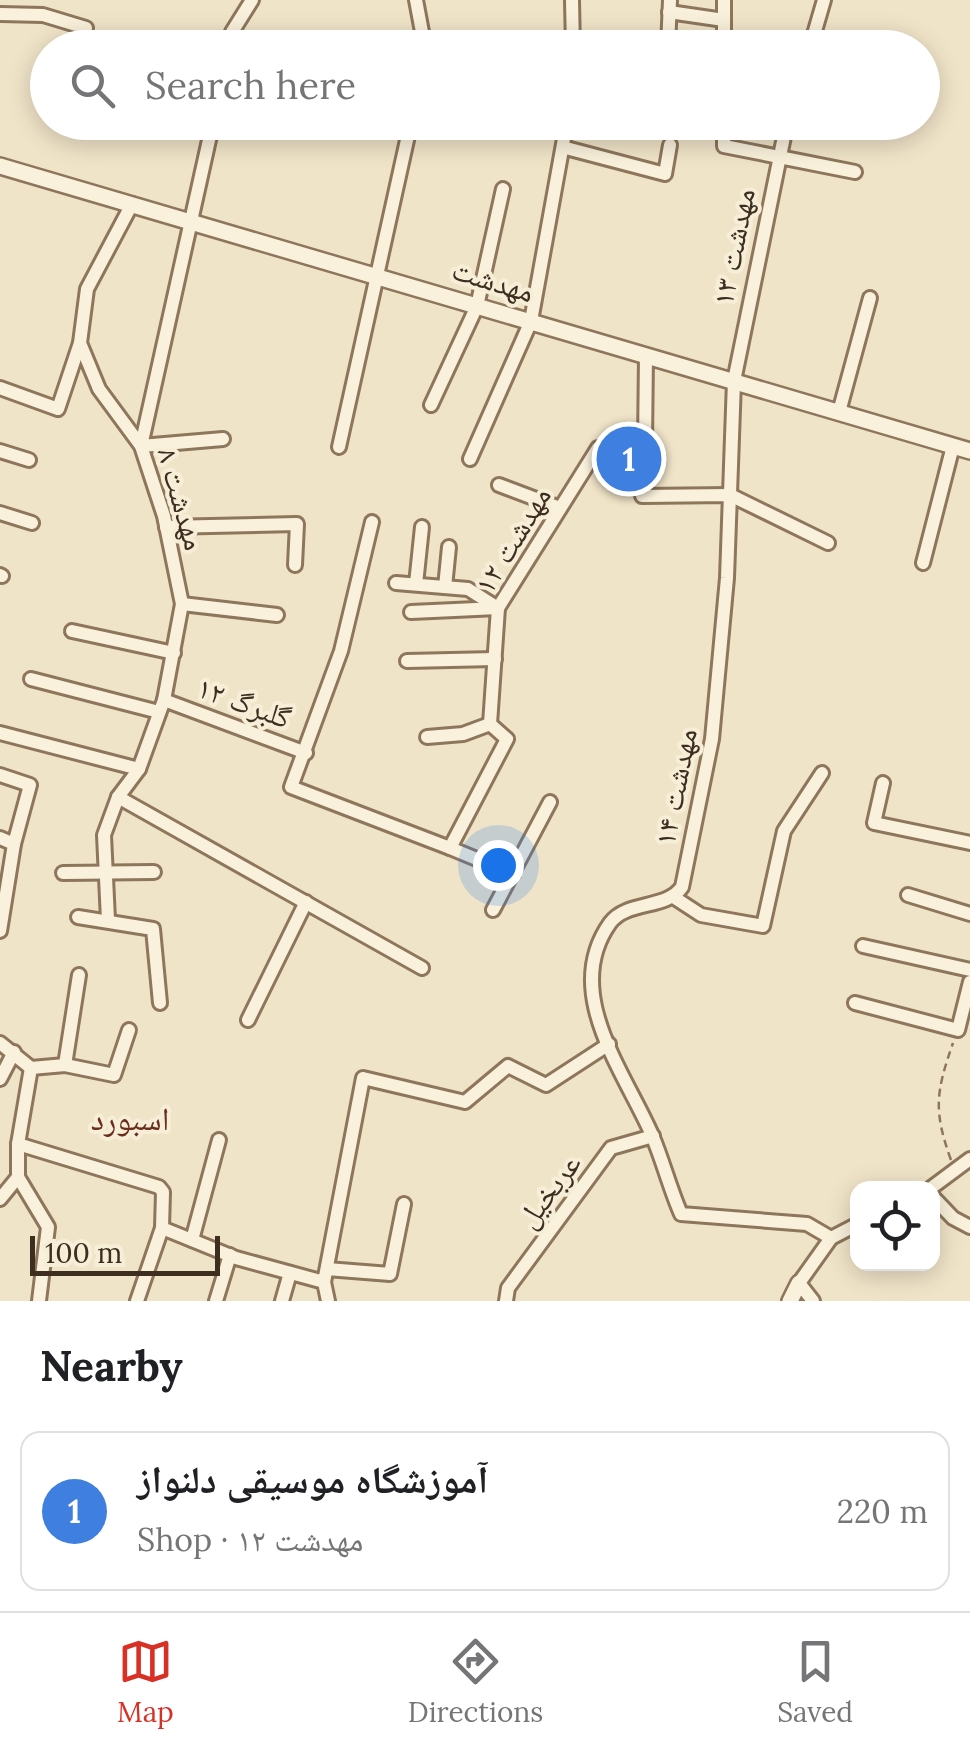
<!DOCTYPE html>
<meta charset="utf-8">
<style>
body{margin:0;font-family:Lora,"Noto Naskh Arabic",serif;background:#f6f6f6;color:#202124}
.controls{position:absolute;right:30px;bottom:30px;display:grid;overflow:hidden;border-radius:20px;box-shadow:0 5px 25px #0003}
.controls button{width:90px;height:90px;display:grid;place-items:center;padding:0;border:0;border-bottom:2px solid #e0e0e0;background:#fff;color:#202124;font:50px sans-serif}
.scale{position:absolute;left:30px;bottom:25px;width:190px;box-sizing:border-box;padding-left:10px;border:5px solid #3d2e20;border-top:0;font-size:28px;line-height:35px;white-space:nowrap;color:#3d2e20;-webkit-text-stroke:8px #f7eed8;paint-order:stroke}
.you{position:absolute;left:498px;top:865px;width:35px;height:35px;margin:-25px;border:8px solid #fff;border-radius:50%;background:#1a73e8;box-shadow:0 0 0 15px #1a73e833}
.badge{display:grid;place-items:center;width:65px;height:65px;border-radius:50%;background:#d93025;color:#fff;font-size:32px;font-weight:700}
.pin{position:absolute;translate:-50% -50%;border:5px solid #fff;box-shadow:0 2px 10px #0006}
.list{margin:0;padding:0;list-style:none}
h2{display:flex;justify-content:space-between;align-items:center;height:130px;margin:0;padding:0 40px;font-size:42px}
h2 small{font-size:32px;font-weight:400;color:#757577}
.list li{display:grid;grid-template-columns:65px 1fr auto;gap:30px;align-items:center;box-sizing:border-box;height:160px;margin:0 20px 20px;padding:0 20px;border:2px solid #e0e0e0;border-radius:20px}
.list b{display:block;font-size:38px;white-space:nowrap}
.list p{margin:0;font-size:32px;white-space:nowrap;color:#757577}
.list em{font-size:32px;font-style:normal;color:#757577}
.icon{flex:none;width:55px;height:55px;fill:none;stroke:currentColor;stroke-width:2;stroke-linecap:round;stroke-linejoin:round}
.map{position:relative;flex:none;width:970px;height:1301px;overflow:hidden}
.search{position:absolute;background:#fff;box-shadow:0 5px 25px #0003;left:30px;right:30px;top:30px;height:110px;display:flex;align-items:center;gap:25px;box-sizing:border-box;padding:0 35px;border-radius:55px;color:#757577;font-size:38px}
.sheet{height:310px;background:#fff}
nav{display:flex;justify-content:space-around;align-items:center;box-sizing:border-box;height:140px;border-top:2px solid #e0e0e0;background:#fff;font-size:28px;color:#757577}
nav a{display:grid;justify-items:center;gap:5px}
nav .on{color:#d93025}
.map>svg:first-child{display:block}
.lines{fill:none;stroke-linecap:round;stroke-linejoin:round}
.minor-casing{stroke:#8d765c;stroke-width:18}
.tertiary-casing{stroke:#8d765c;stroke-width:20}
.path{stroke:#8d765c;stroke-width:2.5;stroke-dasharray:8 5;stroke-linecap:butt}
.minor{stroke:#faf1dc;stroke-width:12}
.tertiary{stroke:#faf1dc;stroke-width:15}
.labels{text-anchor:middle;stroke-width:8;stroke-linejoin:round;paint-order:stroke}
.street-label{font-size:30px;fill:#3d2e20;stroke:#f7eed8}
.neighbourhood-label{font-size:32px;fill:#6b2e1e;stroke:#f7eed8}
</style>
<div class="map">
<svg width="970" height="1301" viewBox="0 0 970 1301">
<rect width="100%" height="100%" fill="#f0e4c8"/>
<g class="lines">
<defs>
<g id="minor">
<path d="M 416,0 L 425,48"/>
<path d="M 572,0 L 573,48"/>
<path d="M 669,12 L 724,20"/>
<path d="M 0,14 L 43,15 L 86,28"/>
<path d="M 229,48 L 232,32 L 252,0"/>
<path d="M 668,48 L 670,0"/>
<path d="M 724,48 L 724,0"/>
<path d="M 810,48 L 824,0"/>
<path d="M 213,122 L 141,446 L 223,439"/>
<path d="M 724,122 L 724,146 L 855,172"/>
<path d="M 787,122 L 734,381 L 727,578 L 712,739 L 682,887 C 666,910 627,900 610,923 C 561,992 624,1071 652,1135 C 663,1161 670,1189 681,1214 L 807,1224 L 831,1238"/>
<path d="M 566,148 L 665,174 L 670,145"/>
<path d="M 0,388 L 58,409 L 80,343"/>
<path d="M 431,405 L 477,306 L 503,189"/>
<path d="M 839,412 L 870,298"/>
<path d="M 339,447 L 411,122"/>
<path d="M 0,451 L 29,460"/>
<path d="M 470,459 L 531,321 L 567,122"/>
<path d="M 499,485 L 560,508"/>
<path d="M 642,496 L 730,495 L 828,543"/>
<path d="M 0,513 L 32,523"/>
<path d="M 372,522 L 341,651 L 291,787 L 450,848 L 507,739 L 490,724 L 498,608 L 598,448 L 645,444 L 646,355"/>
<path d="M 166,527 L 297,524 L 295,565"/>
<path d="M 923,563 L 953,446"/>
<path d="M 0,575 L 2,576"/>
<path d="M 396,583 L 468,589 L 498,608"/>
<path d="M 416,584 L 422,527"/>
<path d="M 445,587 L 449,547"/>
<path d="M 182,604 L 277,615"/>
<path d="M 411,612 L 498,608"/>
<path d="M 72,631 L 174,653"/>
<path d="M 407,661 L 495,659"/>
<path d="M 31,679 L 159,712"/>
<path d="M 164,700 L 306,753"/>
<path d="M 0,733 L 139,769"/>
<path d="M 427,737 L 463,734 L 490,724"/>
<path d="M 0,775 L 30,785 L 14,844"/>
<path d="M 883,783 L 874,823 L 970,843"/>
<path d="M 118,797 L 422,968"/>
<path d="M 0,838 L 14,844 L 0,931"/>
<path d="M 450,848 L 513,874"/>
<path d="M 63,873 L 154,872"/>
<path d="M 908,895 L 970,914"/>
<path d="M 675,898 L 701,915 L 763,926 L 784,831 L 822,773"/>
<path d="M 493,910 L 550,802"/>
<path d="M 78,917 L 153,929 L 160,1003"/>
<path d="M 108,920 L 104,835 L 118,797 L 139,769 L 164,700 L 182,604 L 164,516 L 141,446 L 99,389 L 80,343 L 87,289 L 132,204"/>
<path d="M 863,946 L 970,970"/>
<path d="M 855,1003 L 958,1030 L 970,982"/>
<path d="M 248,1020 L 306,902"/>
<path d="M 0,1043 L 31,1068"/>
<path d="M 65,1065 L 79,975"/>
<path d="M 31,1068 L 18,1144 L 18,1177 L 48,1227 L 39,1301"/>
<path d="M 31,1068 L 65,1065 L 114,1075 L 129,1030"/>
<path d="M 0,1079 L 14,1052"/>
<path d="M 18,1144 L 159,1187 L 163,1192 L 162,1228 L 236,1258 L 324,1282 L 363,1078 L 465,1102 L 508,1066 L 546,1085 L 609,1044"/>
<path d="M 931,1188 L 970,1159"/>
<path d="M 932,1196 L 953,1218 L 970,1227"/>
<path d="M 0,1199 L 18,1177"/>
<path d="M 192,1240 L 219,1140"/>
<path d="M 327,1269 L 390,1274 L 404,1204"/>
<path d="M 324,1282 L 328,1301"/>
<path d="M 137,1301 L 162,1228"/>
<path d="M 216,1301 L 230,1255"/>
<path d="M 282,1301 L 290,1273"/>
<path d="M 506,1301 L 508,1288 L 611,1148 L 653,1136"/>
<path d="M 813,1301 L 799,1283 L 831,1238 L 858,1224"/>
</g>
<g id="tertiary">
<path d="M 0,166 L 970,451"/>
<path d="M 790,1301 L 799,1283"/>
</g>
</defs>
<use href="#minor" class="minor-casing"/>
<use href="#tertiary" class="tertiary-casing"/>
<path class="path" d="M 951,1160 C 933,1110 936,1092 953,1043"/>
<use href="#minor" class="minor"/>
<use href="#tertiary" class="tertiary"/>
</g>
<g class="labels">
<g class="street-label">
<text transform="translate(734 247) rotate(-79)" y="10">مهدشت ۱۳</text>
<text transform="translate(493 281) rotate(17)" y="10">مهدشت</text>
<text transform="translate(181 499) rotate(74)" y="10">مهدشت ۸</text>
<text transform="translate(513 540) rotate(-59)" y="10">مهدشت ۱۲</text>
<text transform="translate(244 703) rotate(20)" y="10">گلبرگ ١٢</text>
<text transform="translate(676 787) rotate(-79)" y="10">مهدشت ۱۴</text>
<text transform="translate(549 1191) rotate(-53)" y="10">عربخیل</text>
</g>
<g class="neighbourhood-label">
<text x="130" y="1130">اسبورد</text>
</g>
</g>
</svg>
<div class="controls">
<button><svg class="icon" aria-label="locate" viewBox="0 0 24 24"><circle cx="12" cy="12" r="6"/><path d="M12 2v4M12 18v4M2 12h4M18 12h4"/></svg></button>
</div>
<div class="scale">100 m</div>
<div class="you"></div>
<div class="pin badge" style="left:629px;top:459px;background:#3f7fe0">1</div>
<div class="search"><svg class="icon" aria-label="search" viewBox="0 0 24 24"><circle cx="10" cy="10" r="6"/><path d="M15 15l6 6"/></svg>Search here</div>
</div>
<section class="sheet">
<h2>Nearby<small></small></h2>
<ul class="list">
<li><span class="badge" style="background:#3f7fe0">1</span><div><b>آموزشگاه موسیقی دلنواز</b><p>Shop · مهدشت ۱۲</p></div><em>220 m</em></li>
</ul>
</section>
<nav>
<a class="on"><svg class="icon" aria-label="map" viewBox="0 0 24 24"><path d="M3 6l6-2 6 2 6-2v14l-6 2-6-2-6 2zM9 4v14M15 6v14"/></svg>Map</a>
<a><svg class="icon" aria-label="directions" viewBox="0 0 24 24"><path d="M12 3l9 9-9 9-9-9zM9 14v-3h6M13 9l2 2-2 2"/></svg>Directions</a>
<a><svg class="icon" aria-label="saved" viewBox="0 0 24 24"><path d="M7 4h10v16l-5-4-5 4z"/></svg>Saved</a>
</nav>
